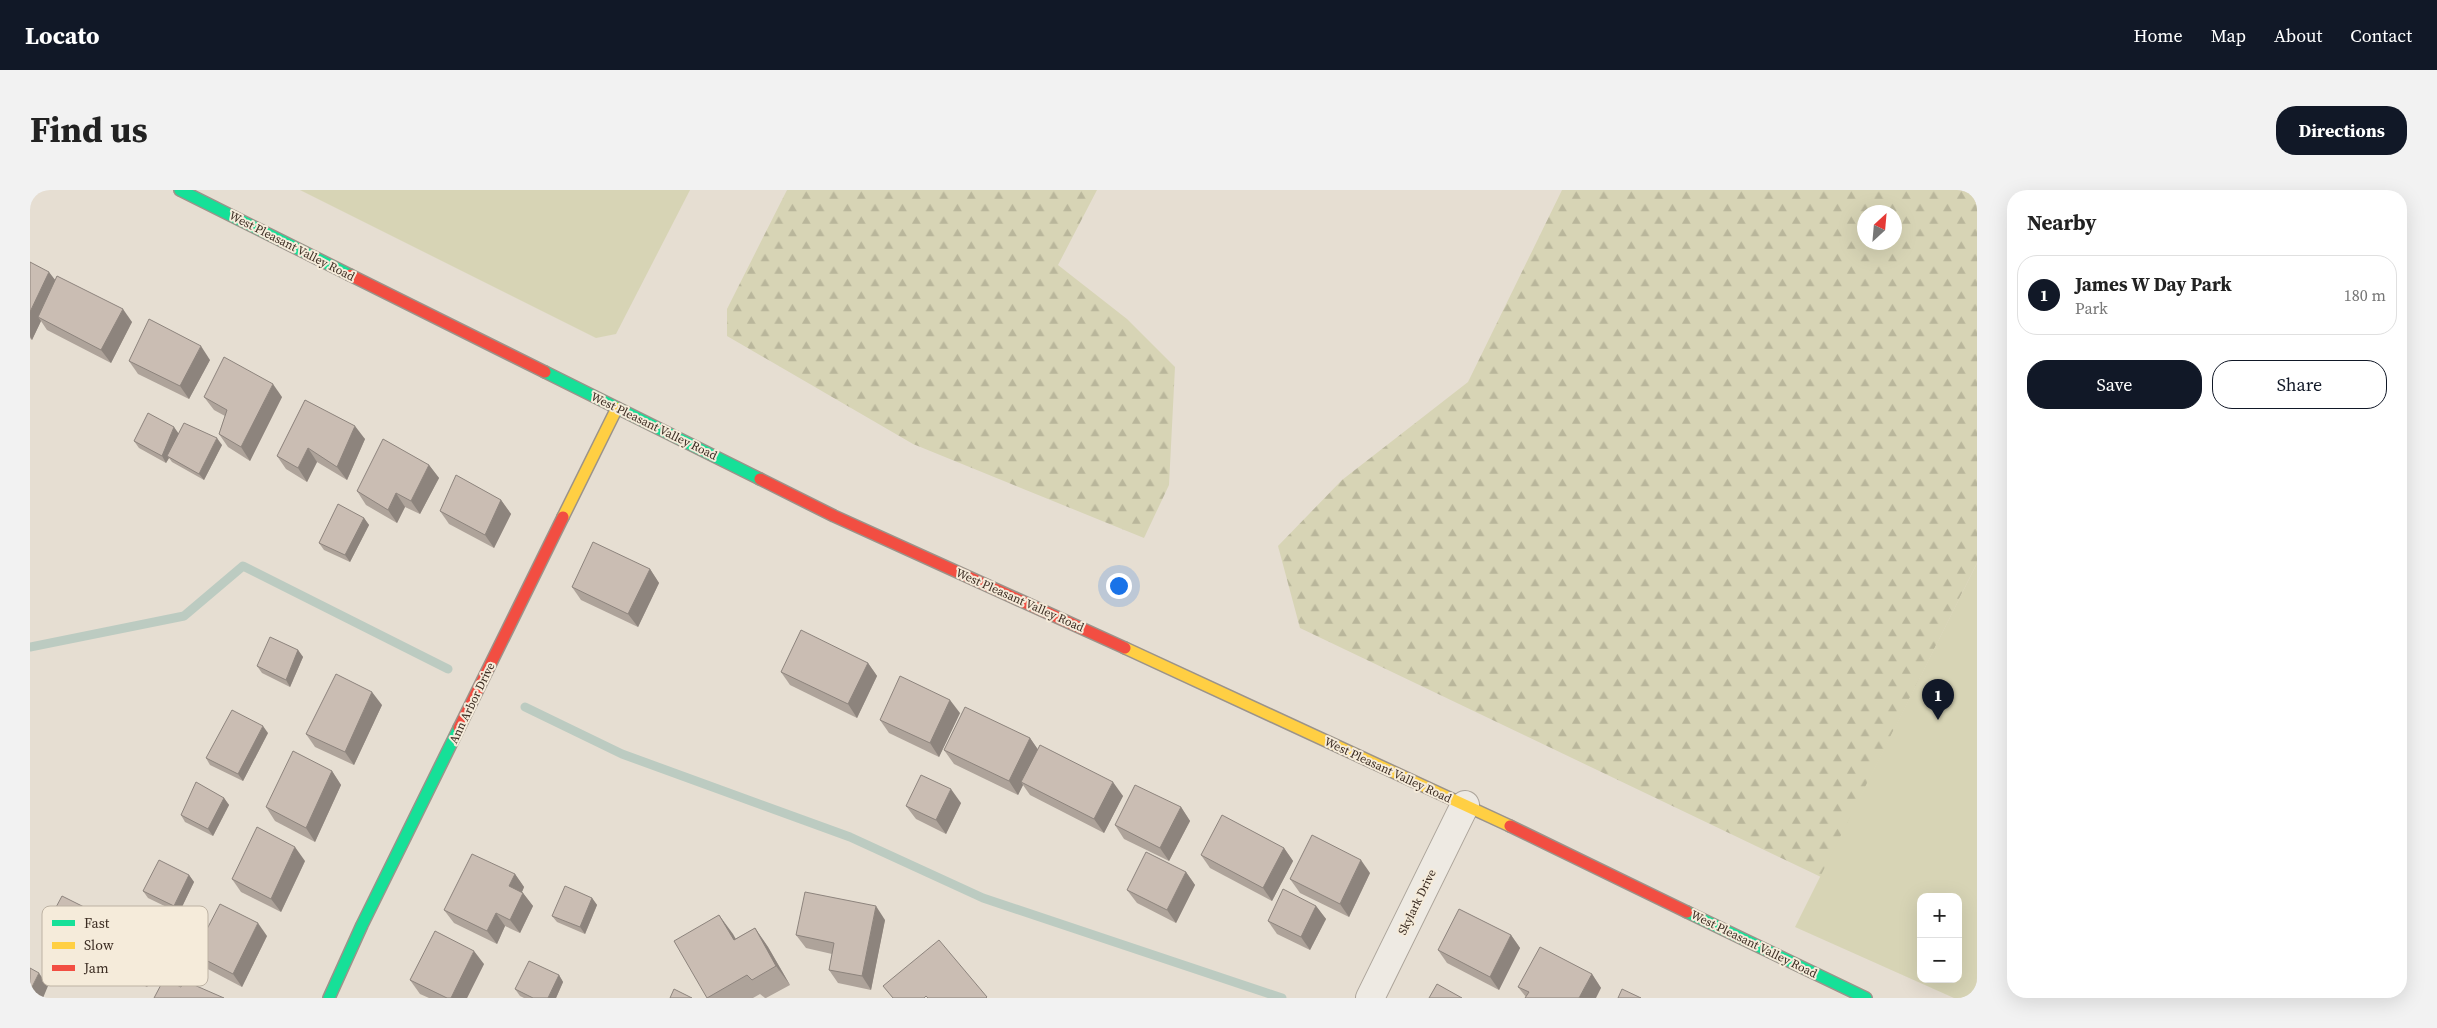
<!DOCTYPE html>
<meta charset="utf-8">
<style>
body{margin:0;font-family:"Source Serif 4",serif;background:#f2f2f2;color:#222}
.controls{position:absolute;right:15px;bottom:15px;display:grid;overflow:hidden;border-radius:10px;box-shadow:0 5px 20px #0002}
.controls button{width:45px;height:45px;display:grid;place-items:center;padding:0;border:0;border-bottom:1px solid #e0e0e0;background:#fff;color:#222;font:25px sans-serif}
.compass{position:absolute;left:1827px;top:15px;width:45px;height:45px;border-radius:50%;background:#fff;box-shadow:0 5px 20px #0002;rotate:26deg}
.you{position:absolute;left:1088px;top:395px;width:18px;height:18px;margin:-12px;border:4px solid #fff;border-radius:50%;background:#1a73e8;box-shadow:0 0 0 8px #1a73e833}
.badge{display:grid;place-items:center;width:32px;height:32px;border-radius:50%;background:#111827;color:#fff;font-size:16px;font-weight:700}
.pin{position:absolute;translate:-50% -41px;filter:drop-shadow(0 1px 2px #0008)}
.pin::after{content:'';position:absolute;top:26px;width:18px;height:15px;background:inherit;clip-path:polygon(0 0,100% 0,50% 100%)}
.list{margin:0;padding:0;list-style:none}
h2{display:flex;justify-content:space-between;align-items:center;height:65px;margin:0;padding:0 20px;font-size:21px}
h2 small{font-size:16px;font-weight:400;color:#767676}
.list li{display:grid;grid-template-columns:32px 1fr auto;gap:15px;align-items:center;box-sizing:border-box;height:80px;margin:0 10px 10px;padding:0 10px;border:1px solid #e0e0e0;border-radius:20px}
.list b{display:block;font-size:19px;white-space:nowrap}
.list p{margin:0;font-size:16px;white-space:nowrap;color:#767676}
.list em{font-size:16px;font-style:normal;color:#767676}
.actions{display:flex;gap:10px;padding:15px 20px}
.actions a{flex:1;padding:11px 0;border:1px solid #111827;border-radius:20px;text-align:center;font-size:18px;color:#111827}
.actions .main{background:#111827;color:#fff}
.map{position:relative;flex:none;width:1947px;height:808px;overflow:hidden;border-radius:20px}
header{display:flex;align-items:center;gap:30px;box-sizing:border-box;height:70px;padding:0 25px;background:#111827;color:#fff}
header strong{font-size:24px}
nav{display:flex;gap:28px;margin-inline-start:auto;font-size:18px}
.intro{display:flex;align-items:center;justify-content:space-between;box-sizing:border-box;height:120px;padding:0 30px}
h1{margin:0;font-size:35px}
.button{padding:12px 22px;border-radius:20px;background:#111827;color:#fff;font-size:18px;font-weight:700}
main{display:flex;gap:30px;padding:0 30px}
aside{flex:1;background:#fff;border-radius:20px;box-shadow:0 5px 20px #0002}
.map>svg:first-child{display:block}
.forest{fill:url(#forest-firs);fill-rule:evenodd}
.park{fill:#d7d4b5;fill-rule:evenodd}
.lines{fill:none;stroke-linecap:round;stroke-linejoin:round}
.stream{stroke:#bccbc1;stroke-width:9}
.street-casing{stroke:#aca49a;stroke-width:30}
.fast-casing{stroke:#9b938a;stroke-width:14}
.slow-casing{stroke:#9b938a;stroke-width:14}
.jam-casing{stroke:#9b938a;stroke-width:14}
.street{stroke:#eeeae3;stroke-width:28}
.fast{stroke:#16e098;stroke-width:11}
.slow{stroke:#ffcf43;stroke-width:11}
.jam{stroke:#f24e42;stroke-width:11}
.wall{fill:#aea39a}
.shaded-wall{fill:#8d847d}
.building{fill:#cabdb3;stroke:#8d847d}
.labels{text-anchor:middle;stroke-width:4;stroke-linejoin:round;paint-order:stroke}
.street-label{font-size:12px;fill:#3b2c22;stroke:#f5ebda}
.key{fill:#f5ebda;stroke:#bdb2a3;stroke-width:1}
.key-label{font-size:14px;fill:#3b2c22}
</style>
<header>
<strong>Locato</strong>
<nav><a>Home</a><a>Map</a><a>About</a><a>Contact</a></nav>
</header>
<div class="intro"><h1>Find us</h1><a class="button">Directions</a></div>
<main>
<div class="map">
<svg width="1947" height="808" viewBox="0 0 1947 808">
<defs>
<pattern id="forest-firs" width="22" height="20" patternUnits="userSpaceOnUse" patternTransform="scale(1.25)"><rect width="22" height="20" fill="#d7d4b5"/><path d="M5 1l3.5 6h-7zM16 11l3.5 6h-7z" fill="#b9b69b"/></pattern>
</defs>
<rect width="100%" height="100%" fill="#e6ded2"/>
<g class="forest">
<path d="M 757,0 L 1067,0 L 1028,75 L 1097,129 L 1145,177 L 1139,295 L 1114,348 L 883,254 L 697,146 L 697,119 Z"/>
<path d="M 1532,0 L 1947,0 L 1947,373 L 1791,687 L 1270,438 L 1248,356 L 1312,290 L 1438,192 ZM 1834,22 L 1864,22 L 1864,52 L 1834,52 Z"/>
</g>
<g class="park">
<path d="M 270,0 L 660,0 L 586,144 L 566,148 Z"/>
<path d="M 1947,373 L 1947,808 L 1924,808 L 1765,737 ZM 1891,707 L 1928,707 L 1928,789 L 1891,789 Z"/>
</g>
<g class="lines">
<g class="stream">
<path d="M 0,457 L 154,426 L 213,376 L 418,479"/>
<path d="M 495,517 L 592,564 L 820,647 L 953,708 L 1252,808"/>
</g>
<defs>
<path id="street" d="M 1340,808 L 1435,615"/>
<g id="fast">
<path d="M 150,0 L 320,85"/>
<path d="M 515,182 L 730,289"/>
<path d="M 1657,722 L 1836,808"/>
<path d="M 299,808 L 332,735 L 429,538"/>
</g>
<g id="slow">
<path d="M 533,327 L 587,218"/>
<path d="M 1095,458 L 1480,636"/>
</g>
<g id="jam">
<path d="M 320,85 L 515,182"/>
<path d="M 730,289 L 804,326 L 1095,458"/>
<path d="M 429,538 L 533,327"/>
<path d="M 1480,636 L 1657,722"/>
</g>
</defs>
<use href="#street" class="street-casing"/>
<use href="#fast" class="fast-casing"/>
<use href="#slow" class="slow-casing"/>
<use href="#jam" class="jam-casing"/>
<use href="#street" class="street"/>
<use href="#fast" class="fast"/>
<use href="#slow" class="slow"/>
<use href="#jam" class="jam"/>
</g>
<g class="wall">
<path d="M 0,72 L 25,90 L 102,132 L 81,173 L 17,140 L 11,131 L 2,150 L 0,148 Z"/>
<path d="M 180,170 L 159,209 L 108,184 L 99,171 Z"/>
<path d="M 174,207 L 252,207 L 220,271 L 198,257 L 189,244 L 195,226 L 184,220 Z"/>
<path d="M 275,210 L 335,249 L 317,290 L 287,272 L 277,292 L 256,279 L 247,266 Z"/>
<path d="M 149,243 L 192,255 L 174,290 L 142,272 L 139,268 L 136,273 L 109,258 L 104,251 Z"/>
<path d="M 399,275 L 409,288 L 390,324 L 375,317 L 367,333 L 336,315 L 327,301 Z"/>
<path d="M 471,310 L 481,324 L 464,358 L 419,334 L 410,321 Z"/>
<path d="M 334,328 L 339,335 L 320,372 L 294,360 L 289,353 Z"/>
<path d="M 620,379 L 629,393 L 608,437 L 551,410 L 542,397 Z"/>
<path d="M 268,460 L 273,467 L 260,497 L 232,483 L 227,476 Z"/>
<path d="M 838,473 L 847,486 L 827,528 L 760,495 L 751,482 Z"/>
<path d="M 352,515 L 324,575 L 285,557 L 276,544 Z"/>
<path d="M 930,523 L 909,567 L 859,543 L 850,530 Z"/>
<path d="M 238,543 L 213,591 L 180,575 L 176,568 Z"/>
<path d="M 1000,548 L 1008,560 L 1093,606 L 1074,643 L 1000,605 L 993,595 L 988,605 L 924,574 L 914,560 Z"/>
<path d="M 302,581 L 311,595 L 285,652 L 245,631 L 236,617 Z"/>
<path d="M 194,608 L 199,615 L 183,646 L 155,632 L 151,625 Z"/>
<path d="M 931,613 L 916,644 L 886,629 L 876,616 Z"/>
<path d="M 1151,617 L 1160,631 L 1139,671 L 1094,649 L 1085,635 Z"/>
<path d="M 1254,658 L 1263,671 L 1242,711 L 1180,678 L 1171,665 Z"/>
<path d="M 275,671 L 251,722 L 211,702 L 202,689 Z"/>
<path d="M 1156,682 L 1165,695 L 1146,733 L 1107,713 L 1097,700 Z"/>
<path d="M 1340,683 L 1319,727 L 1270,703 L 1260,689 Z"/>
<path d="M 485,684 L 494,697 L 492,702 L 503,716 L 490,743 L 475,736 L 467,754 L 424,733 L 414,720 Z"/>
<path d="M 159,685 L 164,692 L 149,723 L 118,708 L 113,701 Z"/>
<path d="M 562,708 L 567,715 L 555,744 L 527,732 L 522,726 Z"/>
<path d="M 1286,716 L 1296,729 L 1280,760 L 1247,744 L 1238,731 Z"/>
<path d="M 64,722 L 69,729 L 54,760 L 22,741 L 17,734 Z"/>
<path d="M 689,725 L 705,749 L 725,738 L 738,757 L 760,795 L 736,808 L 735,808 L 730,804 L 723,808 L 677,808 Z"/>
<path d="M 855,730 L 841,800 L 808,793 L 799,780 L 802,764 L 776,758 L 766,745 Z"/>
<path d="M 1481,745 L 1490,758 L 1469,800 L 1417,773 L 1408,760 Z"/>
<path d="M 237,746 L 212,797 L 174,777 L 164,764 Z"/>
<path d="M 126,761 L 131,768 L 117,797 L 85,782 L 81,775 Z"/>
<path d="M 454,774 L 437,808 L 399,808 L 390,804 L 380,790 Z"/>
<path d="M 1562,784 L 1571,798 L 1496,807 L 1488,797 Z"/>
<path d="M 529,785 L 533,792 L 526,808 L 494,808 L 490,806 L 485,799 Z"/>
</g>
<g class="shaded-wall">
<path d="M 19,82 L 29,95 L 8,127 L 11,131 L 2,150 L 0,146 L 0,122 Z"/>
<path d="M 93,119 L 102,132 L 81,173 L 71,160 Z"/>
<path d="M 171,156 L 180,170 L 159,209 L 150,196 Z"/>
<path d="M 243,194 L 252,207 L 220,271 L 211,257 Z"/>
<path d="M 325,236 L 335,249 L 317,290 L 307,277 Z"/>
<path d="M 144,237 L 149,244 L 137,266 L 139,268 L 136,273 L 132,266 Z"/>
<path d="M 187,248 L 192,255 L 174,290 L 169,284 Z"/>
<path d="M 278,258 L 287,272 L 277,292 L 268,278 Z"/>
<path d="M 399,275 L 409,288 L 390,324 L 381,311 Z"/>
<path d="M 366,303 L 375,317 L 367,333 L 358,320 Z"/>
<path d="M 471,310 L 481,324 L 464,358 L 455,345 Z"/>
<path d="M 334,328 L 339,335 L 320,372 L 315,365 Z"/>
<path d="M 620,379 L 629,393 L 608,437 L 598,424 Z"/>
<path d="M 268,460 L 273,467 L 260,497 L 256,490 Z"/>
<path d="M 838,473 L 847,486 L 827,528 L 818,514 Z"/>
<path d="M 342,502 L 352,515 L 324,575 L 315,562 Z"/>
<path d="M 920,510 L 930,523 L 909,567 L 900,553 Z"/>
<path d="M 233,536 L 238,543 L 213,591 L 208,584 Z"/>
<path d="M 1000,548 L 1009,561 L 991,592 L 993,595 L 988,605 L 979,591 Z"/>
<path d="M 302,581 L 311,595 L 285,652 L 276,638 Z"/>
<path d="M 1083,592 L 1093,606 L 1074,643 L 1064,629 Z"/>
<path d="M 921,599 L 931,613 L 916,644 L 906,630 Z"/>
<path d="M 194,608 L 199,615 L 183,646 L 178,639 Z"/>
<path d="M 1151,617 L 1160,631 L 1139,671 L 1130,658 Z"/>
<path d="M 265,657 L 275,671 L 251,722 L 241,709 Z"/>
<path d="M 1254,658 L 1263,671 L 1242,711 L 1233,698 Z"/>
<path d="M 1331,670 L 1340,683 L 1319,727 L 1310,714 Z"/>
<path d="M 1156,682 L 1165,695 L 1146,733 L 1137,720 Z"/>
<path d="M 485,684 L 494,697 L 489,709 L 479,696 Z"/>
<path d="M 159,685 L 164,692 L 149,723 L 144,716 Z"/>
<path d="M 493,703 L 503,716 L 490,743 L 480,730 Z"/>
<path d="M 562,708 L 567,715 L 555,744 L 550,737 Z"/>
<path d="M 846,716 L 855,730 L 841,800 L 832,786 Z"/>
<path d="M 1286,716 L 1296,729 L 1280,760 L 1271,747 Z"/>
<path d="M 64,722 L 69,729 L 54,760 L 49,753 Z"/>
<path d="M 466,723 L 475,736 L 467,754 L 457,741 Z"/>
<path d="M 689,725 L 703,744 L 717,769 L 704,750 Z"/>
<path d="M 228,733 L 237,746 L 212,797 L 203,784 Z"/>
<path d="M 725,738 L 738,757 L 760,795 L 746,776 Z"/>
<path d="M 1481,745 L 1490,758 L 1469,800 L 1460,787 Z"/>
<path d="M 126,761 L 131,768 L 117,797 L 112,790 Z"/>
<path d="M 444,761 L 454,774 L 437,808 L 421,808 Z"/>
<path d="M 9,783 L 18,796 L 13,808 L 0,808 L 0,801 Z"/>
<path d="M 1562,784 L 1571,798 L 1566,808 L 1549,808 Z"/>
<path d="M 529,785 L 533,792 L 526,808 L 518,808 Z"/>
</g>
<g class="building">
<path d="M 0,72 L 19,82 L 0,122 Z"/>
<path d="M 27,86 L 93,119 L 71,160 L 8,127 Z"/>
<path d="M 119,129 L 171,156 L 150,196 L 99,171 Z"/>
<path d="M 194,167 L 243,194 L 211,257 L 189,244 L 197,220 L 174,207 Z"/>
<path d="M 275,210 L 325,236 L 307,277 L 278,258 L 268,278 L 247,266 Z"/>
<path d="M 118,223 L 144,237 L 132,266 L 104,251 Z"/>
<path d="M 154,233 L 187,248 L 169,284 L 137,266 Z"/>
<path d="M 353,249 L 399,275 L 381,311 L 366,303 L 358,320 L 327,301 Z"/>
<path d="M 426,285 L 471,310 L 455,345 L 410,321 Z"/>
<path d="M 308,314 L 334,328 L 315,365 L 289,353 Z"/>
<path d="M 563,352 L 620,379 L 598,424 L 542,397 Z"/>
<path d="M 771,440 L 838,473 L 818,514 L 751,482 Z"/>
<path d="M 240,447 L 268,460 L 256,490 L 227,476 Z"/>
<path d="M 306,484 L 342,502 L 315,562 L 276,544 Z"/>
<path d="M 870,486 L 920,510 L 900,553 L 850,530 Z"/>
<path d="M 935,517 L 1000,548 L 979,591 L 914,560 Z"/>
<path d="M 202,520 L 233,536 L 208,584 L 176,568 Z"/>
<path d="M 1010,555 L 1083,592 L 1064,629 L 991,592 Z"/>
<path d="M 263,561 L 302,581 L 276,638 L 236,617 Z"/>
<path d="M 891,585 L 921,599 L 906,630 L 876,616 Z"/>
<path d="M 166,592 L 194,608 L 178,639 L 151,625 Z"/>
<path d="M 1105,595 L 1151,617 L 1130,658 L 1085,635 Z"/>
<path d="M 1192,625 L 1254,658 L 1233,698 L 1171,665 Z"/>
<path d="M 227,637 L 265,657 L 241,709 L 202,689 Z"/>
<path d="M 1282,645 L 1331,670 L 1310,714 L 1260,689 Z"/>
<path d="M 1116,662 L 1156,682 L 1137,720 L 1097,700 Z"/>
<path d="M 442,664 L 485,684 L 479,696 L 493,703 L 480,730 L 466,723 L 457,741 L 414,720 Z"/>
<path d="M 129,670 L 159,685 L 144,716 L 113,701 Z"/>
<path d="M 535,696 L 562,708 L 550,737 L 522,726 Z"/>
<path d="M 1253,699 L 1286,716 L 1271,747 L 1238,731 Z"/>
<path d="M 775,702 L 846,716 L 832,786 L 799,780 L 804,753 L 766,745 Z"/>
<path d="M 32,706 L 64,722 L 49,753 L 17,734 Z"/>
<path d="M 190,714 L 228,733 L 203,784 L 164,764 Z"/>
<path d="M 1429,719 L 1481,745 L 1460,787 L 1408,760 Z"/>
<path d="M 689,725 L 704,750 L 725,738 L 746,776 L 722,790 L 717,785 L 677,808 L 644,751 Z"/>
<path d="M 405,741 L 444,761 L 421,808 L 417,808 L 380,790 Z"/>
<path d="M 909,750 L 957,807 L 956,808 L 898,808 L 896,806 L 894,808 L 863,808 L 853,796 Z"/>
<path d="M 1510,757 L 1562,784 L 1549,808 L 1495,808 L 1499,802 L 1488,797 Z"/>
<path d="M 499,771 L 529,785 L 518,808 L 503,808 L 485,799 Z"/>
<path d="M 0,778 L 9,783 L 0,801 Z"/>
<path d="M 134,789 L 151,797 L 155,791 L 194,808 L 124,808 Z"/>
<path d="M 1407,794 L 1432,808 L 1399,808 Z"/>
<path d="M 644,799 L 662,808 L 640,808 Z"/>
<path d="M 1592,799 L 1611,808 L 1588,808 Z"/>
</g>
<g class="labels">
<g class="street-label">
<text transform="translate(262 56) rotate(27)" y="4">West Pleasant Valley Road</text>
<text transform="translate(624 236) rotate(26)" y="4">West Pleasant Valley Road</text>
<text transform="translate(990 410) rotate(24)" y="4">West Pleasant Valley Road</text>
<text transform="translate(442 513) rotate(-64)" y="4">Ann Arbor Drive</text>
<text transform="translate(1358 580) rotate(25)" y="4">West Pleasant Valley Road</text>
<text transform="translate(1387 712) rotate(-64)" y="4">Skylark Drive</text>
<text transform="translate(1724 754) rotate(26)" y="4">West Pleasant Valley Road</text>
</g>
</g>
<rect x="12" y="716" width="166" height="80" rx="8" class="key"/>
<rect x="22" y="730" width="23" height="6" fill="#16e098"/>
<rect x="22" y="752" width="23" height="7" fill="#ffcf43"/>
<rect x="22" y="775" width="23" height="6" fill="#f24e42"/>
<g class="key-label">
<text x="54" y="738">Fast</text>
<text x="54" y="760">Slow</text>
<text x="54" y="783">Jam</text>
</g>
</svg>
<div class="controls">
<button>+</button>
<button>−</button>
</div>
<svg class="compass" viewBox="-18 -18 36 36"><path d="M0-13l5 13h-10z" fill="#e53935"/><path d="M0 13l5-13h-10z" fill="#767676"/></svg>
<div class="you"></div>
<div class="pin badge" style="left:1908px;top:530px">1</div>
</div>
<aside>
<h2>Nearby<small></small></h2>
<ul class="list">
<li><span class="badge">1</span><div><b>James W Day Park</b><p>Park</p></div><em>180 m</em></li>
</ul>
<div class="actions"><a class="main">Save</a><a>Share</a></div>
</aside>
</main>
